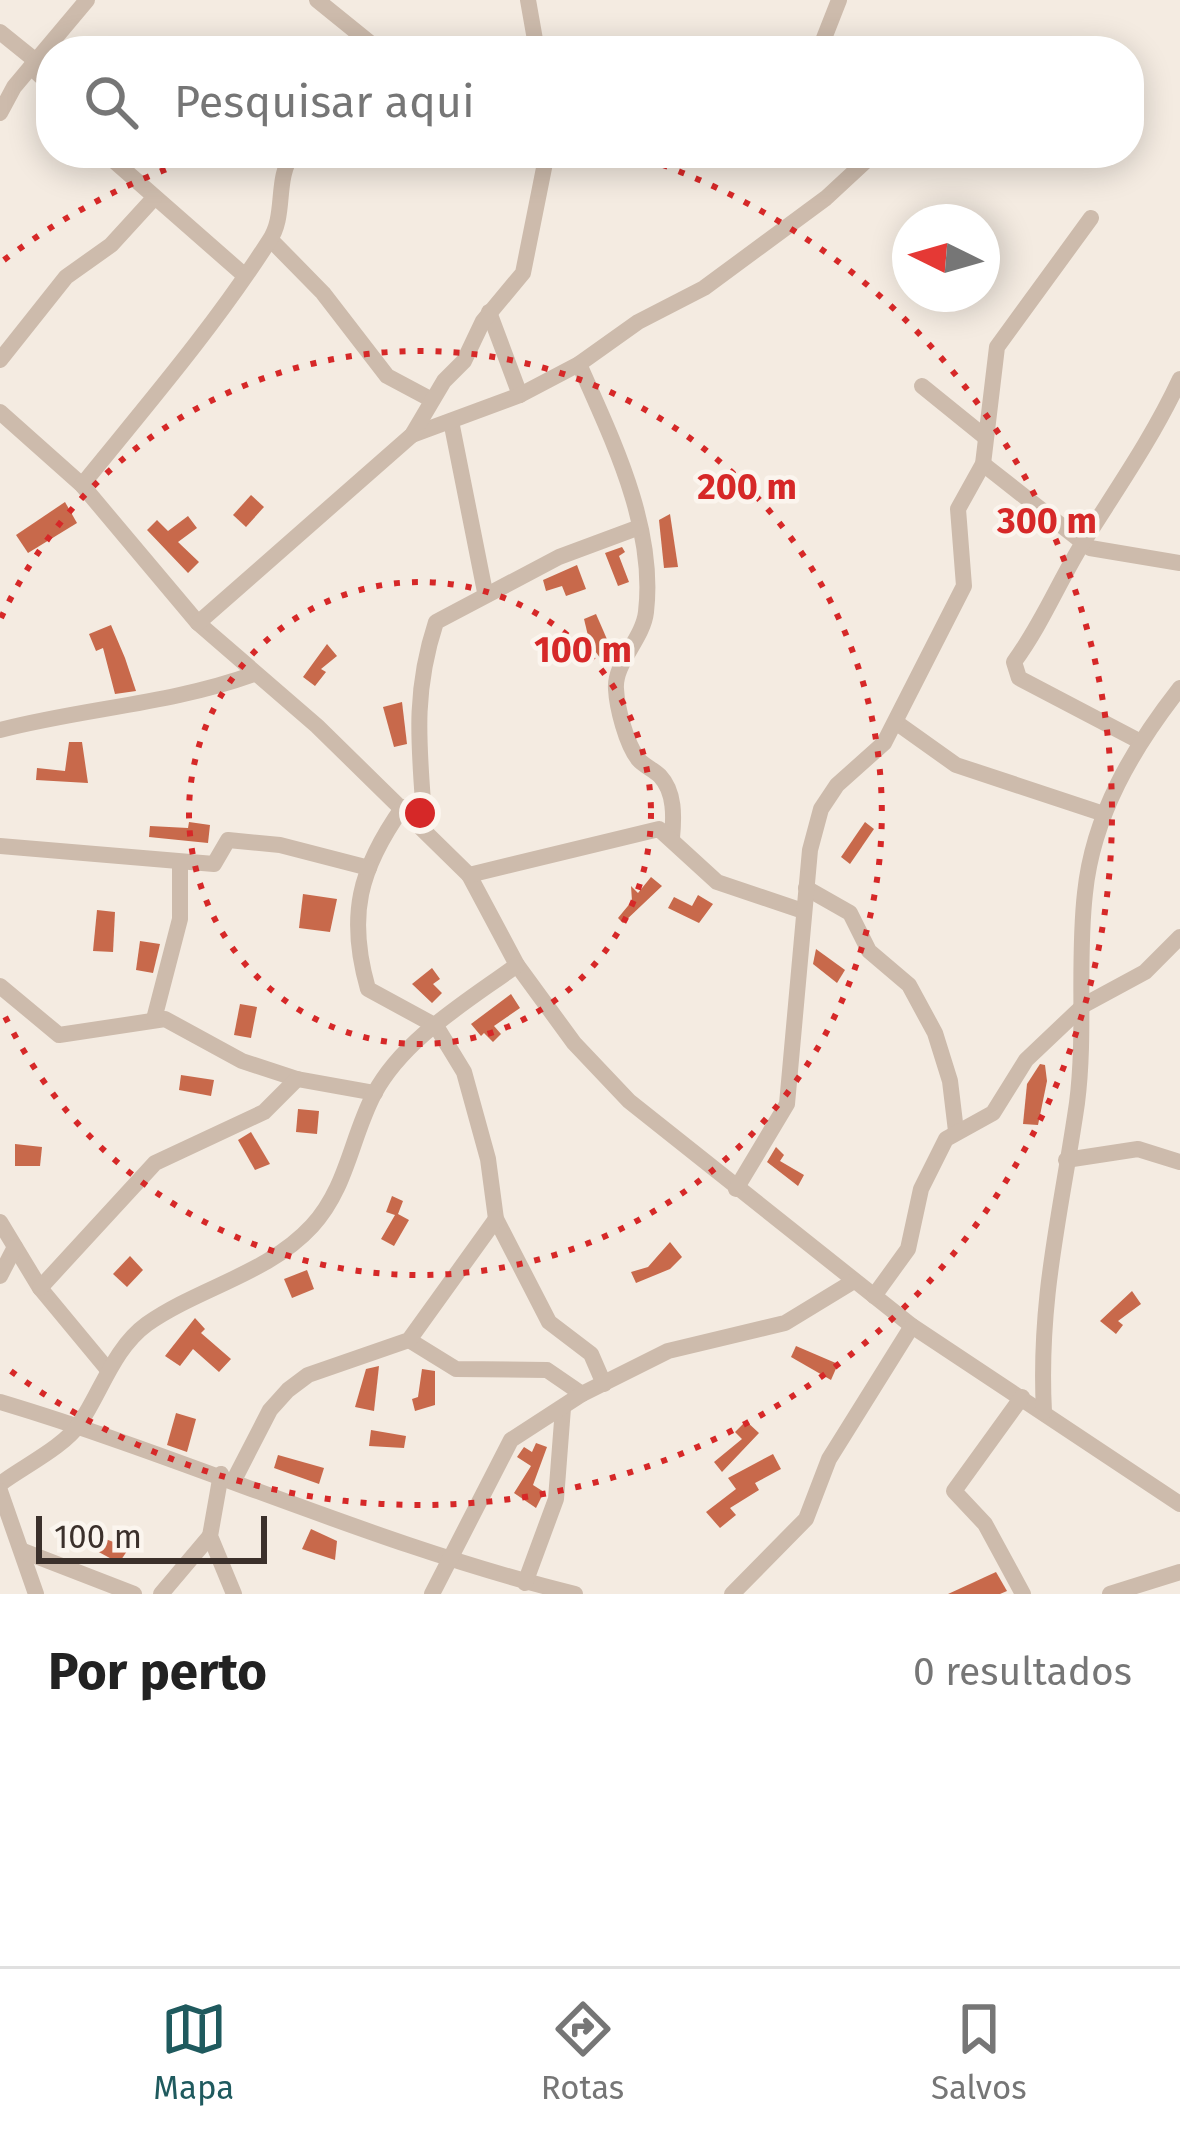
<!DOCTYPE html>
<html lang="pt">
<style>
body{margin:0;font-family:"Fira Sans",sans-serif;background:#f6f6f6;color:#222}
.compass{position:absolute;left:892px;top:204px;width:108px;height:108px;border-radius:50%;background:#fff;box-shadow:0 6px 30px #0003;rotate:275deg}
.scale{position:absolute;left:36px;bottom:30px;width:231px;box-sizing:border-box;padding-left:12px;border:6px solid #3b302b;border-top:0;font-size:33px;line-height:42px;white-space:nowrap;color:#3b302b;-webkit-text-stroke:9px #fbf5ee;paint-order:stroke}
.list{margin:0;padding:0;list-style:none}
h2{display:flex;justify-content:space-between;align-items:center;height:156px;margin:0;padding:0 48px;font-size:51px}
h2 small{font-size:39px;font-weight:400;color:#767676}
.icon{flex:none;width:66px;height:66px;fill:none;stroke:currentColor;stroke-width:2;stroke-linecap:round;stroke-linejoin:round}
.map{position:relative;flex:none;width:1180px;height:1594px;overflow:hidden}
.search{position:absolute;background:#fff;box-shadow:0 6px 30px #0003;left:36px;right:36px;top:36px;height:132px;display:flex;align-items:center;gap:30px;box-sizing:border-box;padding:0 42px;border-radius:48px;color:#767676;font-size:45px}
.sheet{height:372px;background:#fff}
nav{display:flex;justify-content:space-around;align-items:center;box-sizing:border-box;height:168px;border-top:3px solid #e0e0e0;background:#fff;font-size:33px;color:#767676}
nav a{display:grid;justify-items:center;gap:6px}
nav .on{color:#1f5a5e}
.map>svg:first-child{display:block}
.building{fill:#c8694b}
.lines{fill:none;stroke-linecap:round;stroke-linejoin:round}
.minor{stroke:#cdbbac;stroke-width:16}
.ring{fill:none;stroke:#d62828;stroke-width:6;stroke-dasharray:6 12}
.centre{fill:#d62828;stroke:#fbf5ee;stroke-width:6}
.ring-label{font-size:36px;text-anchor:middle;font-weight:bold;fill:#d62828;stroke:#fbf5ee;stroke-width:9;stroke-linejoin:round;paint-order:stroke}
</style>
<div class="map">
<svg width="1180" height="1594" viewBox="0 0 1180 1594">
<rect width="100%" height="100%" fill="#f4ebe1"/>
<g class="building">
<path d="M 251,495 L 264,507 L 246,527 L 233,515 Z"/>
<path d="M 65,502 L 77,523 L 28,553 L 16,535 Z"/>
<path d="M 670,514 L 678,567 L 664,568 L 659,520 Z"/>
<path d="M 188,516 L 197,528 L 178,542 L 199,562 L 188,573 L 147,530 L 157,520 L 168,531 Z"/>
<path d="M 622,547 L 625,552 L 619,556 L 629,582 L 618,586 L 605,553 Z"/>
<path d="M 577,565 L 586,589 L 566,596 L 562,586 L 546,591 L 543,580 Z"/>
<path d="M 596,614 L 613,653 L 603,662 L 590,644 L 584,619 Z"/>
<path d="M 111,625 L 125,658 L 136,691 L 115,694 L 103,648 L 96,651 L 89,634 Z"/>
<path d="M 327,644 L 337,656 L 321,669 L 326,672 L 315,686 L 303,677 Z"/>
<path d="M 402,702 L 407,744 L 394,747 L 383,707 Z"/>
<path d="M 69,742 L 82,742 L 88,783 L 36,780 L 37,768 L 65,771 Z"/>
<path d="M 189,822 L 210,825 L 208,843 L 149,837 L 150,826 L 188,828 Z"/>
<path d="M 865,822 L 874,829 L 850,864 L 841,857 Z"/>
<path d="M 651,877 L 662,886 L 623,923 L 618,918 L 632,901 L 631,886 L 638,893 Z"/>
<path d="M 303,894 L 337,899 L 330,932 L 299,928 Z"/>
<path d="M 698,895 L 713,904 L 699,923 L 668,908 L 674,897 L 692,906 Z"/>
<path d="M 97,910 L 115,912 L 113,952 L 93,951 Z"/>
<path d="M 140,941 L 160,944 L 153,973 L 136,970 Z"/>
<path d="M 816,949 L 845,970 L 837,983 L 813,964 Z"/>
<path d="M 432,968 L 440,979 L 433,984 L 442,993 L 432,1003 L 412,984 Z"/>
<path d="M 511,994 L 520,1008 L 494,1026 L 501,1034 L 493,1042 L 484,1033 L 481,1036 L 471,1024 Z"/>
<path d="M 240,1004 L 257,1007 L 251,1038 L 234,1035 Z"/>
<path d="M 1040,1064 L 1045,1065 L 1047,1081 L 1038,1125 L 1023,1124 L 1027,1084 Z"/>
<path d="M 181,1075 L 214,1080 L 211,1096 L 179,1090 Z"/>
<path d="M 298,1109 L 319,1111 L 317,1134 L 296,1132 Z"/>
<path d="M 251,1132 L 270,1164 L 255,1170 L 238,1140 Z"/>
<path d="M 15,1144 L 42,1147 L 40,1166 L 15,1166 Z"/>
<path d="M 776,1147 L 784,1155 L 780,1161 L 804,1175 L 798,1186 L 767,1162 Z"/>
<path d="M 392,1196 L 403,1201 L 398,1214 L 409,1220 L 394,1246 L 381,1239 L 395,1215 L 386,1212 Z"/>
<path d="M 670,1242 L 682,1257 L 670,1269 L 636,1283 L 631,1272 L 648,1267 Z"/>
<path d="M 130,1256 L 143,1270 L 127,1287 L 113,1274 Z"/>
<path d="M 307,1270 L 314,1289 L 292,1298 L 284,1279 Z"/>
<path d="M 1132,1291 L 1141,1304 L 1118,1321 L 1123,1325 L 1116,1334 L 1100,1321 Z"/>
<path d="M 195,1318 L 205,1329 L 201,1333 L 231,1359 L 219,1372 L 193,1349 L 180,1366 L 165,1356 Z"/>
<path d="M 796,1346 L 838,1364 L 831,1380 L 791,1357 Z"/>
<path d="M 379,1366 L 374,1411 L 355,1407 L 366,1369 Z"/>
<path d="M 422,1369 L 435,1371 L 435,1405 L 415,1411 L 412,1399 L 418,1397 Z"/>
<path d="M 176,1413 L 196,1419 L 187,1452 L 167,1445 Z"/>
<path d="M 746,1421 L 759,1433 L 722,1472 L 714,1462 L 742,1439 L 735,1432 Z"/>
<path d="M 371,1430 L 406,1436 L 404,1448 L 369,1446 Z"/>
<path d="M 536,1443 L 547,1447 L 533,1485 L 544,1492 L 536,1508 L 514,1493 L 531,1466 L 517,1457 L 524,1447 L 532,1452 Z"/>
<path d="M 773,1454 L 781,1469 L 755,1483 L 759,1490 L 730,1508 L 736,1515 L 720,1528 L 706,1512 L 736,1489 L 728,1478 Z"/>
<path d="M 278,1455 L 324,1468 L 319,1484 L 274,1468 Z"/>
<path d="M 311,1529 L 337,1541 L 335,1560 L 302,1549 Z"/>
<path d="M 90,1533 L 129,1548 L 119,1563 L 84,1544 Z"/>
<path d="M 996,1572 L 1007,1591 L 1000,1594 L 948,1594 Z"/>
</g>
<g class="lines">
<g class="minor">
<path d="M 317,0 L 380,51"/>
<path d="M 528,0 L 537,51"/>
<path d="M 0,32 L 36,61"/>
<path d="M 819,51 L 839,0"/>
<path d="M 31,67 L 51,86"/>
<path d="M 0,113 L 14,87 L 87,0"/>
<path d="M 105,153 L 244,275"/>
<path d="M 271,240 L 323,293 L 387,376 L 432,400"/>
<path d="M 489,312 L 520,395"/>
<path d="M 0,360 L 66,277 L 111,245 L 154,198"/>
<path d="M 579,364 C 612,439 656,527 646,612 C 643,639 614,663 616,689 C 617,708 626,743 638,759 C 644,766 653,769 660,776 C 675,792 674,817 672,838"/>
<path d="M 922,386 L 985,437"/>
<path d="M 0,412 L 82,485 L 198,623 L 317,726 L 469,875 L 517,965 L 574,1043 L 629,1101 L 912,1326 L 1180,1504"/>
<path d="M 451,421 L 485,592"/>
<path d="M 412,435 L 520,395 L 579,364 L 638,322 L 704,288 L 826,198 L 867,160 L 862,153"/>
<path d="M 983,464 L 1090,548 L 1180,563"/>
<path d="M 82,485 C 146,406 214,327 269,241 C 287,215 274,180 293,153"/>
<path d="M 198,623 L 412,435 L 444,381 L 464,361 L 483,321 L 523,273 L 547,153"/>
<path d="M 897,723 L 956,765 L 1104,814"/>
<path d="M 0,730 C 85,708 171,704 254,674"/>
<path d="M 1139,741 L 1019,678 L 1014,662 C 1042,624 1059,581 1084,541 C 1118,487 1153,437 1180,379"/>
<path d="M 403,807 C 359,869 347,916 368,989 L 436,1026 L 464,1072 L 488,1159 L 496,1219 L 549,1322 L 591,1354 L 604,1384"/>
<path d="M 425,830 C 420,752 411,698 436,622 L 559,557 L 637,528"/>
<path d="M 0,846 L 214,864 L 228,840 L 280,845 L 369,868"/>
<path d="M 469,875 L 659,829 L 717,882 L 803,911"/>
<path d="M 806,888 L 850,913 L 869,951 L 909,985 L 935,1033 L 950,1081 L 956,1131"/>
<path d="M 0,986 L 59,1035 L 165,1019 L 242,1061 L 297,1079 L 375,1093"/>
<path d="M 154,1019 L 180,919 L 180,862"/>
<path d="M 1066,1160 L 1138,1149 L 1180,1162"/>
<path d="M 736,1189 L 787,1104 L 810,850 L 821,809 L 837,785 L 884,743 L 964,586 L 958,509 L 983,464 L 997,347 L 1091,218"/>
<path d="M 0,1222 L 40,1288 L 108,1370"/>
<path d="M 0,1276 L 15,1247"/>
<path d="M 40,1288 L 155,1163 L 264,1112 L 297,1079"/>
<path d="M 874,1296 L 908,1249 L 921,1189 L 946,1139 L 993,1113 L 1026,1060 L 1084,1005 L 1145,972 L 1180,937"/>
<path d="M 409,1340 L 456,1369 L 547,1370 L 582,1394"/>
<path d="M 1022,1397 L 954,1491 L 985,1524 L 1023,1594"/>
<path d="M 0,1402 C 194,1460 378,1546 575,1594"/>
<path d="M 1044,1412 C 1038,1299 1061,1213 1077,1103 C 1086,1033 1077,962 1085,893 C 1093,815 1133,748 1180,688"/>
<path d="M 221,1474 L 210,1536 L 234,1594"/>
<path d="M 235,1478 L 270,1410 L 288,1390 L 308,1375 L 409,1340 L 496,1219"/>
<path d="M 0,1484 C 24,1466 64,1447 80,1423 C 102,1390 114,1348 147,1324 C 200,1287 268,1274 312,1226 C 347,1188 351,1138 374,1094 C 404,1038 468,1001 517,965"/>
<path d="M 0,1491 L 36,1594"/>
<path d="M 23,1551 L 134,1594"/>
<path d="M 525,1583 L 556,1499 L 563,1408"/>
<path d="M 161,1594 L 210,1536"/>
<path d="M 432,1594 L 511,1440 L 582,1394 L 668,1351 L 785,1323 L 854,1281"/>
<path d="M 732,1594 L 806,1519 L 829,1459 L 912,1326"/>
<path d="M 1110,1594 L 1180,1572"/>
</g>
</g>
<g class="ring">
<circle cx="420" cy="813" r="231"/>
<path d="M1 618A462 462 0 1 1 1 1008"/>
<path d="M4 260A692 692 0 0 1 212 153M628 153A692 692 0 1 1 4 1366"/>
</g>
<circle cx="420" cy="813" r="18" class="centre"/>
<g class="ring-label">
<text x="747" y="499">200 m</text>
<text x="1047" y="533">300 m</text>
<text x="583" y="662">100 m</text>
</g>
</svg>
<svg class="compass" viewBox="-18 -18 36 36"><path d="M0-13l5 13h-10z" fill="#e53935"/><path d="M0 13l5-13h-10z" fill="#767676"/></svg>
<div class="scale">100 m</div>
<div class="search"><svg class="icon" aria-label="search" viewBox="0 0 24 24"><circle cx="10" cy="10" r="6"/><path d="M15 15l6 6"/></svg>Pesquisar aqui</div>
</div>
<section class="sheet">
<h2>Por perto<small>0 resultados</small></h2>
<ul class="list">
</ul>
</section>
<nav>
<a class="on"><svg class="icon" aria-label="map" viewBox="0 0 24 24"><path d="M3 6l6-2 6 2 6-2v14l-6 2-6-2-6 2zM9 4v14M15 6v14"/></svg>Mapa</a>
<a><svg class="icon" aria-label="directions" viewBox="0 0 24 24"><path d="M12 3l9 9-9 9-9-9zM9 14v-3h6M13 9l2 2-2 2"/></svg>Rotas</a>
<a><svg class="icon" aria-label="saved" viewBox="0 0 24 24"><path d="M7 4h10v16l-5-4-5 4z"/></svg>Salvos</a>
</nav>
